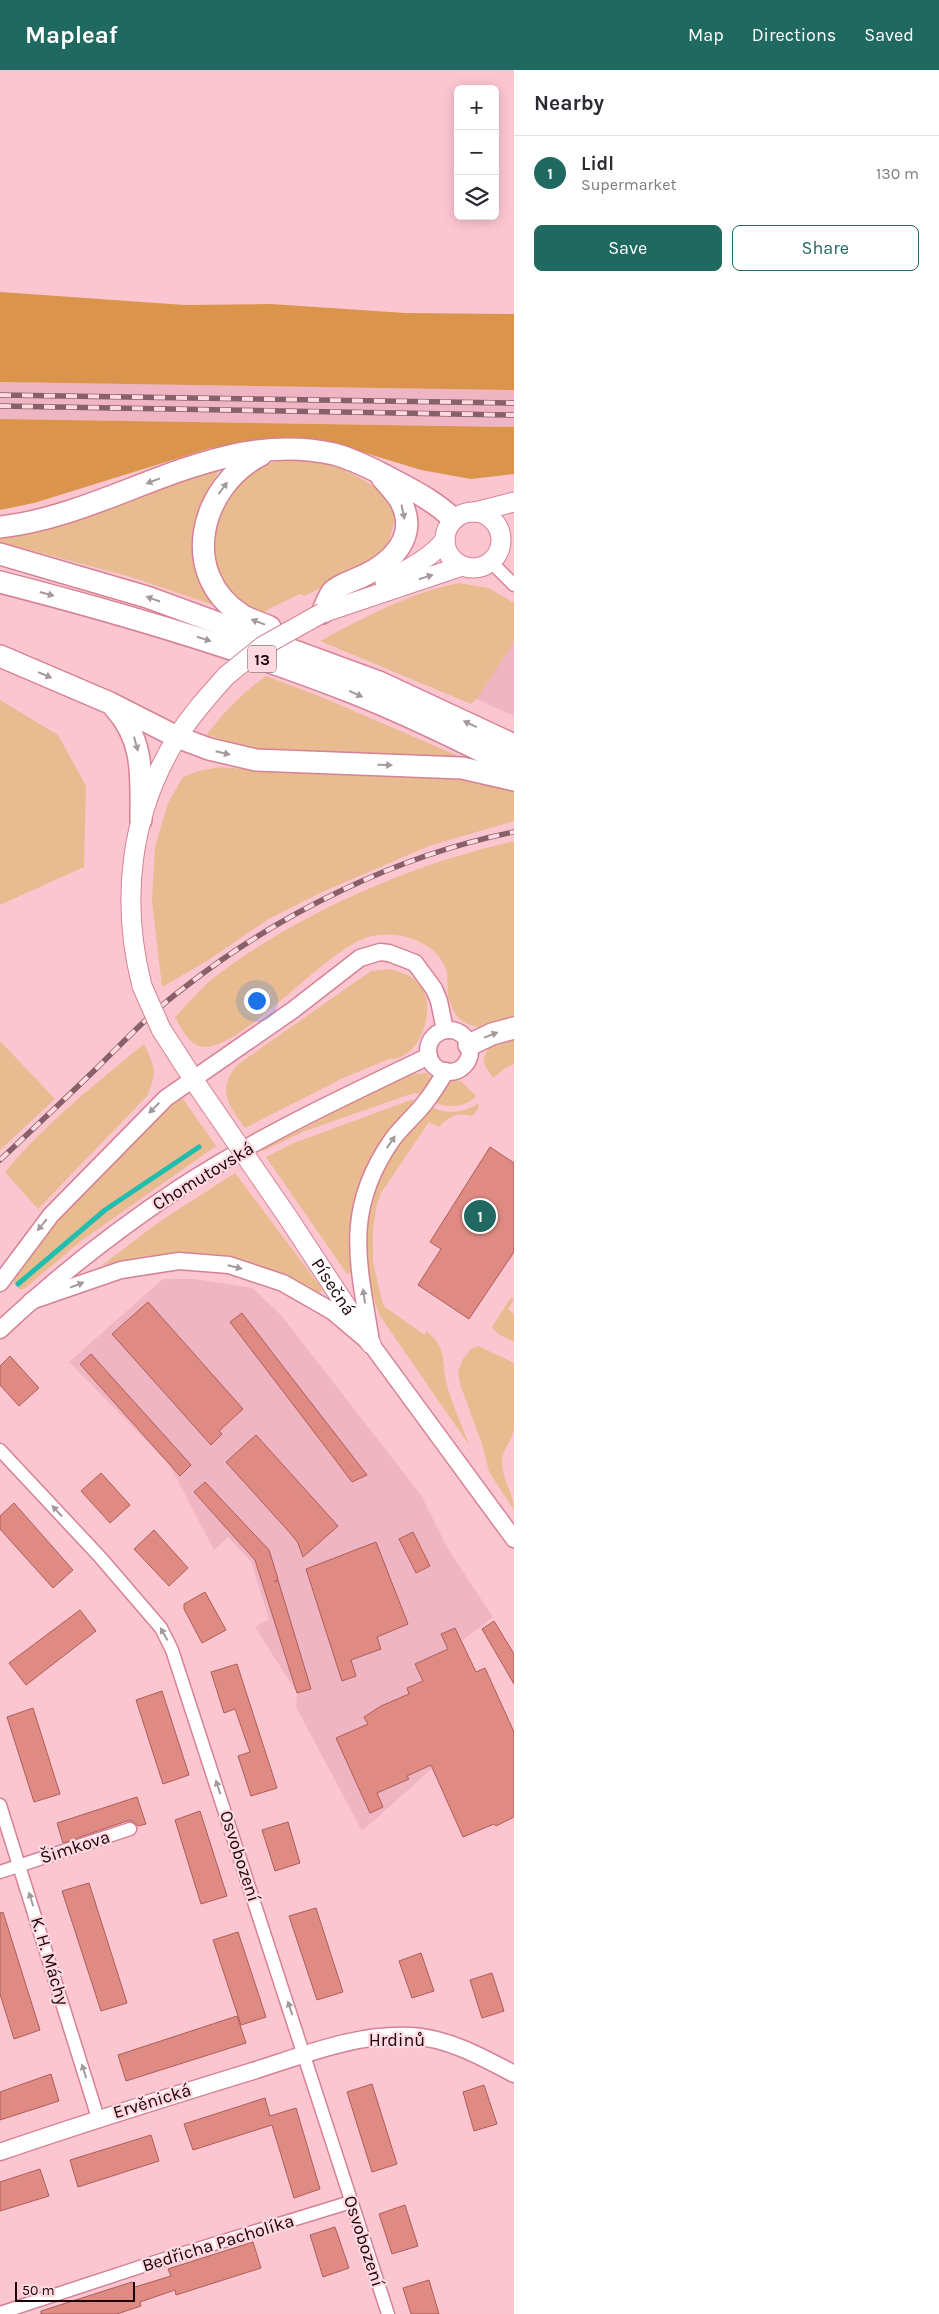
<!DOCTYPE html>
<meta charset="utf-8">
<style>
body{margin:0;font-family:Karla,sans-serif;background:#f2f2f3;color:#2b2b33}
.controls{position:absolute;right:15px;top:15px;display:grid;overflow:hidden;border-radius:8px;box-shadow:0 2px 12px #0003}
.controls button{width:45px;height:45px;display:grid;place-items:center;padding:0;border:0;border-bottom:1px solid #e1e1e2;background:#fff;color:#2b2b33;font:25px sans-serif}
.scale{position:absolute;left:15px;bottom:12px;width:120px;box-sizing:border-box;padding-left:5px;border:2px solid #1c0209;border-top:0;font-size:14px;line-height:18px;white-space:nowrap;color:#1c0209;-webkit-text-stroke:4px #fed9e0;paint-order:stroke}
.you{position:absolute;left:256px;top:930px;width:18px;height:18px;margin:-12px;border:4px solid #fff;border-radius:50%;background:#1a73e8;box-shadow:0 0 0 8px #1a73e833}
.badge{display:grid;place-items:center;width:32px;height:32px;border-radius:50%;background:#206960;color:#fff;font-size:16px;font-weight:700}
.pin{position:absolute;translate:-50% -50%;border:2px solid #fff;box-shadow:0 1px 5px #0006}
.list{margin:0;padding:0;list-style:none}
h2{display:flex;justify-content:space-between;align-items:center;height:65px;margin:0;padding:0 20px;font-size:21px}
h2 small{font-size:16px;font-weight:400;color:#7c7c81}
.list li{display:grid;grid-template-columns:32px 1fr auto;gap:15px;align-items:center;box-sizing:border-box;height:75px;padding:0 20px;border-top:1px solid #e1e1e2}
.list b{display:block;font-size:19px;white-space:nowrap}
.list p{margin:0;font-size:16px;white-space:nowrap;color:#7c7c81}
.list em{font-size:16px;font-style:normal;color:#7c7c81}
.actions{display:flex;gap:10px;padding:15px 20px}
.actions a{flex:1;padding:11px 0;border:1px solid #206960;border-radius:8px;text-align:center;font-size:18px;color:#206960}
.actions .main{background:#206960;color:#fff}
.icon{flex:none;width:28px;height:28px;fill:none;stroke:currentColor;stroke-width:2;stroke-linecap:round;stroke-linejoin:round}
.map{position:relative;flex:none;width:514px;height:2244px;overflow:hidden}
header{display:flex;align-items:center;gap:30px;box-sizing:border-box;height:70px;padding:0 25px;background:#206960;color:#fff}
header strong{font-size:24px}
nav{display:flex;gap:28px;margin-inline-start:auto;font-size:18px}
main{display:flex}
aside{flex:1;background:#fff}
.map>svg:first-child{display:block}
.built{fill:#f0b5c2}
.green{fill:#e9bb90}
.forest{fill:#da944c}
.lines{fill:none;stroke-linecap:round;stroke-linejoin:round}
.stream{stroke:#21bdae;stroke-width:5}
.building{fill:#e08a84;stroke:#ad5d58}
.minor-casing{stroke:#d68296;stroke-width:15}
.tertiary-casing{stroke:#d68296;stroke-width:19}
.secondary-casing{stroke:#d68296;stroke-width:21}
.trunk-casing{stroke:#d68296;stroke-width:24}
.minor{stroke:#fff;stroke-width:12}
.tertiary{stroke:#fff;stroke-width:16}
.secondary{stroke:#fff;stroke-width:19}
.trunk{stroke:#fff;stroke-width:21}
.rail-casing{stroke:#876069;stroke-width:5.5}
.rail{stroke:#fed9e0;stroke-width:4;stroke-dasharray:11;stroke-linecap:butt}
.secondary-bridge-casing{stroke:#d68296;stroke-width:21;stroke-linecap:butt}
.secondary-bridge{stroke:#fff;stroke-width:19}
.oneway{fill:#a49a9d}
.labels{text-anchor:middle;stroke-width:4.5;stroke-linejoin:round;paint-order:stroke}
.shield{fill:#fed9e0;stroke:#60424a;stroke-width:1}
.shield-label{font-size:16px;font-weight:bold;fill:#1c0209}
.street-label{font-size:18px;fill:#1c0209;stroke:#fed9e0}
</style>
<header>
<strong>Mapleaf</strong>
<nav><a>Map</a><a>Directions</a><a>Saved</a></nav>
</header>
<main>
<div class="map">
<svg width="514" height="2244" viewBox="0 0 514 2244">
<rect width="100%" height="100%" fill="#fcc6d1"/>
<g class="built">
<path d="M 0,312 L 514,320 L 514,357 L 0,349 Z"/>
<path d="M 513,572 L 514,572 L 514,646 L 477,629 Z"/>
<path d="M 163,1209 L 194,1209 L 253,1218 L 281,1245 L 421,1425 L 448,1479 L 493,1547 L 462,1571 L 500,1658 L 453,1680 L 362,1761 L 296,1637 L 297,1623 L 255,1557 L 269,1549 L 251,1492 L 228,1467 L 214,1480 L 169,1394 L 69,1292 Z"/>
</g>
<g class="green">
<path d="M 283,390 C 295,390 308,390 321,392 C 341,396 386,418 393,438 C 396,444 394,450 393,457 C 391,465 389,474 383,481 C 367,501 327,515 304,526 L 300,524 L 269,539 L 262,545 L 237,533 L 221,510 L 213,486 L 214,450 L 228,422 L 256,397 Z"/>
<path d="M 222,396 C 186,453 185,473 213,535 L 131,507 L 0,472 L 0,464 Z"/>
<path d="M 459,513 L 489,518 L 512,532 L 514,531 L 514,572 L 477,629 L 471,634 L 320,571 C 365,547 409,523 459,513 Z"/>
<path d="M 266,606 L 319,626 L 461,687 L 459,690 L 255,680 L 224,674 L 225,670 L 208,666 L 207,664 C 224,642 243,622 266,606 Z"/>
<path d="M 0,630 L 58,665 L 86,716 L 84,797 L 0,835 Z"/>
<path d="M 220,697 L 265,701 L 451,706 L 514,719 L 514,751 L 429,776 L 322,822 L 267,850 L 207,891 L 162,917 L 152,831 L 155,777 L 168,733 L 183,707 L 198,701 Z"/>
<path d="M 514,771 L 514,952 C 486,958 459,965 449,929 C 446,920 449,909 446,899 C 435,870 396,859 368,867 C 324,880 236,987 199,976 C 187,972 181,957 175,947 C 187,935 199,920 212,909 C 296,844 411,794 514,771 Z"/>
<path d="M 390,899 C 402,902 413,906 420,915 C 438,938 420,991 389,989 L 341,1009 L 245,1058 C 229,1036 216,1020 237,995 L 371,901 Z"/>
<path d="M 514,965 L 514,994 L 504,999 L 493,1008 L 484,994 C 483,975 500,971 514,965 Z"/>
<path d="M 0,971 L 55,1029 L 0,1080 Z"/>
<path d="M 144,974 C 155,997 158,1002 147,1026 L 38,1139 L 5,1102 C 46,1053 95,1014 144,974 Z"/>
<path d="M 427,1003 L 432,1009 L 424,1025 L 414,1023 L 405,1026 L 305,1061 L 263,1081 L 261,1080 L 395,1011 L 414,1004 Z"/>
<path d="M 453,1010 L 461,1011 L 476,1026 C 467,1037 446,1039 434,1032 L 446,1015 Z"/>
<path d="M 180,1028 L 183,1029 L 216,1076 L 81,1171 L 24,1219 L 19,1219 L 13,1211 L 15,1205 L 52,1155 L 85,1119 Z"/>
<path d="M 411,1030 L 419,1031 L 352,1145 L 349,1163 L 351,1202 L 347,1204 L 266,1087 L 291,1074 Z"/>
<path d="M 479,1033 L 478,1039 L 472,1046 C 457,1042 449,1046 439,1057 L 429,1052 L 381,1123 L 377,1134 L 373,1158 L 373,1192 L 382,1231 L 385,1237 L 425,1265 L 426,1261 C 448,1278 441,1292 447,1315 C 452,1335 462,1355 469,1375 L 380,1246 L 370,1218 L 365,1173 L 373,1121 L 390,1084 L 431,1036 C 446,1046 465,1042 479,1033 Z"/>
<path d="M 235,1103 L 323,1220 L 318,1223 C 241,1179 187,1174 101,1196 L 159,1152 Z"/>
<path d="M 511,1227 L 514,1230 L 508,1239 L 514,1244 L 514,1272 L 498,1264 L 492,1257 Z"/>
<path d="M 478,1276 L 514,1293 C 514,1315 514,1338 514,1359 C 513,1370 502,1379 502,1392 C 502,1411 514,1422 514,1440 L 489,1402 L 483,1377 L 460,1314 L 458,1301 L 463,1289 L 471,1279 Z"/>
</g>
<g class="forest">
<path d="M 0,222 L 185,235 L 271,234 L 405,243 L 514,244 L 514,320 L 0,312 Z"/>
<path d="M 0,349 L 514,357 L 514,404 L 471,409 L 421,400 L 323,370 L 292,369 L 211,378 L 34,433 L 0,440 Z"/>
</g>
<g class="lines">
<path class="stream" d="M 18,1214 L 105,1140 L 199,1077"/>
</g>
<g class="building">
<path d="M 490,1077 L 514,1093 L 514,1182 L 469,1249 L 418,1215 L 441,1179 L 430,1172 Z"/>
<path d="M 148,1232 L 243,1339 L 219,1361 L 222,1364 L 211,1375 L 112,1264 Z"/>
<path d="M 242,1243 L 278,1290 L 367,1405 L 352,1412 L 334,1388 L 230,1252 Z"/>
<path d="M 91,1284 L 191,1395 L 180,1406 L 80,1294 Z"/>
<path d="M 10,1286 L 39,1318 L 19,1336 L 0,1315 L 0,1296 Z"/>
<path d="M 256,1365 L 338,1456 L 303,1487 L 298,1473 L 291,1464 L 226,1392 Z"/>
<path d="M 101,1403 L 130,1435 L 110,1453 L 81,1421 Z"/>
<path d="M 205,1412 L 269,1480 L 278,1509 L 274,1512 L 278,1510 L 311,1619 L 297,1623 L 255,1490 L 194,1422 Z"/>
<path d="M 14,1433 L 73,1500 L 53,1518 L 0,1459 L 0,1446 Z"/>
<path d="M 154,1460 L 188,1498 L 169,1516 L 134,1479 Z"/>
<path d="M 413,1462 L 430,1496 L 416,1503 L 399,1469 Z"/>
<path d="M 376,1472 L 408,1554 L 377,1567 L 381,1579 L 351,1590 L 356,1606 L 342,1611 L 306,1499 Z"/>
<path d="M 205,1522 L 226,1560 L 202,1573 L 184,1539 L 184,1534 Z"/>
<path d="M 80,1540 L 96,1561 L 26,1615 L 9,1593 Z"/>
<path d="M 494,1551 L 514,1584 L 514,1614 L 482,1559 Z"/>
<path d="M 455,1558 L 476,1602 L 485,1598 L 514,1662 L 514,1747 L 496,1756 L 494,1754 L 463,1767 L 431,1695 L 407,1706 L 409,1709 L 377,1723 L 383,1737 L 370,1743 L 336,1668 L 368,1654 L 364,1647 L 381,1636 L 409,1624 L 407,1618 L 423,1611 L 415,1594 L 448,1579 L 441,1564 Z"/>
<path d="M 237,1594 L 277,1718 L 251,1726 L 238,1686 L 250,1682 L 235,1639 L 224,1643 L 211,1602 Z"/>
<path d="M 162,1621 L 189,1705 L 163,1714 L 136,1630 Z"/>
<path d="M 33,1638 L 60,1724 L 34,1732 L 7,1647 Z"/>
<path d="M 137,1727 L 146,1754 L 138,1756 L 132,1751 L 127,1751 L 63,1773 L 57,1753 Z"/>
<path d="M 200,1741 L 227,1826 L 201,1834 L 175,1750 Z"/>
<path d="M 288,1752 L 300,1793 L 275,1801 L 262,1760 Z"/>
<path d="M 89,1813 L 127,1933 L 101,1941 L 62,1821 Z"/>
<path d="M 316,1838 L 343,1922 L 317,1930 L 289,1846 Z"/>
<path d="M 3,1842 L 40,1960 L 14,1969 L 0,1924 L 0,1843 Z"/>
<path d="M 238,1862 L 266,1947 L 241,1955 L 213,1870 Z"/>
<path d="M 421,1883 L 434,1921 L 412,1928 L 399,1891 Z"/>
<path d="M 492,1903 L 504,1941 L 482,1948 L 470,1910 Z"/>
<path d="M 237,1946 L 246,1973 L 126,2011 L 118,1985 Z"/>
<path d="M 51,2004 L 59,2031 L 0,2050 L 0,2022 Z"/>
<path d="M 372,2014 L 397,2094 L 372,2102 L 347,2022 Z"/>
<path d="M 484,2015 L 497,2054 L 474,2061 L 463,2022 Z"/>
<path d="M 265,2028 L 270,2046 L 296,2038 L 320,2119 L 294,2128 L 272,2055 L 193,2080 L 184,2054 Z"/>
<path d="M 151,2065 L 159,2091 L 78,2117 L 70,2090 Z"/>
<path d="M 40,2099 L 49,2126 L 0,2141 L 0,2112 Z"/>
<path d="M 405,2135 L 418,2176 L 392,2184 L 379,2144 Z"/>
<path d="M 335,2157 L 349,2198 L 323,2207 L 310,2165 Z"/>
<path d="M 253,2172 L 261,2198 L 176,2225 L 175,2220 L 140,2232 L 141,2236 L 117,2244 L 41,2244 L 41,2241 L 132,2212 L 135,2217 L 171,2206 L 168,2199 Z"/>
<path d="M 429,2210 L 439,2244 L 411,2244 L 403,2218 Z"/>
</g>
<g class="lines">
<defs>
<g id="minor">
<path d="M 491,492 L 514,515"/>
<path d="M 0,1380 L 100,1487 L 161,1558 L 172,1580 L 388,2244"/>
<path d="M 0,1735 L 98,2048"/>
<path d="M 0,1802 L 130,1759"/>
<path d="M 0,2243 L 155,2192 L 351,2132"/>
</g>
<g id="tertiary">
<circle cx="449" cy="981" r="21"/>
<path d="M 0,1213 L 51,1145 L 166,1028 L 293,940 L 360,888 L 380,882 L 389,883 L 415,893 L 434,919 L 439,931 L 445,960"/>
<path d="M 31,1231 L 121,1200 L 179,1191 L 229,1195 L 283,1213 L 332,1241 L 371,1274 L 514,1469"/>
<path d="M 0,1260 C 55,1208 115,1161 178,1119 C 257,1067 344,1027 429,986"/>
<path d="M 371,1272 C 359,1194 342,1142 392,1070 C 402,1056 417,1044 427,1030 C 434,1021 440,1011 446,1001"/>
<path d="M 0,2082 C 84,2053 168,2027 253,2001 C 304,1985 357,1963 411,1966 C 448,1968 482,1987 514,2004"/>
</g>
<g id="secondary">
<circle cx="473" cy="470" r="28"/>
<path d="M 475,442 L 514,432"/>
<path d="M 385,512 C 406,500 430,489 445,470"/>
<path d="M 322,543 L 462,496"/>
<path d="M 142,916 C 120,830 130,742 178,666 C 192,644 209,625 226,606"/>
<path d="M 161,959 L 199,1018"/>
<path id="s1" d="M 289,1149 L 371,1274"/>
</g>
<g id="trunk">
<path d="M 261,385 C 200,416 178,504 242,545 C 250,550 261,553 270,557"/>
<path d="M 0,457 C 113,445 216,357 334,384 C 353,389 370,398 386,406 C 410,419 434,430 453,449"/>
<path d="M 0,484 L 147,527 L 379,612 L 514,675"/>
<path d="M 0,512 C 117,542 233,576 346,620 C 403,642 459,670 514,697"/>
<path d="M 322,543 C 325,536 328,528 332,522 C 338,515 355,510 363,506 C 391,493 419,467 401,432 C 397,424 388,415 382,408"/>
<path d="M 0,586 L 110,633 L 177,667 L 209,679 L 256,690 L 462,698 L 514,710"/>
<path d="M 114,637 C 145,671 141,707 141,750"/>
<path d="M 469,975 L 492,964 L 514,958"/>
</g>
</defs>
<use href="#minor" class="minor-casing"/>
<use href="#tertiary" class="tertiary-casing"/>
<use href="#secondary" class="secondary-casing"/>
<use href="#trunk" class="trunk-casing"/>
<use href="#minor" class="minor"/>
<use href="#tertiary" class="tertiary"/>
<use href="#secondary" class="secondary"/>
<use href="#trunk" class="trunk"/>
<defs>
<g id="rail">
<path d="M 0,325 L 514,333"/>
<path d="M 0,336 L 514,345"/>
<path d="M 0,1090 C 33,1059 66,1028 99,996 C 126,969 154,940 185,917 C 278,844 398,785 514,762"/>
</g>
</defs>
<use href="#rail" class="rail-casing"/>
<use href="#rail" class="rail"/>
<defs>
<g id="secondary-bridge">
<path d="M 226,606 L 263,576 L 322,543"/>
<path d="M 142,916 L 161,959"/>
<path d="M 199,1018 L 289,1149"/>
</g>
</defs>
<use href="#secondary-bridge" class="secondary-bridge-casing"/>
<use href="#secondary-bridge" class="secondary-bridge"/>
</g>
<defs><path id="oneway-solid" d="M-6-.8H1V-3.2L6.5 0L1 3.2V.8H-6Z" transform="scale(1.25)"/></defs>
<g class="oneway">
<use href="#oneway-solid" transform="translate(153 411) rotate(159)"/>
<use href="#oneway-solid" transform="translate(223 418) rotate(-54)"/>
<use href="#oneway-solid" transform="translate(403 442) rotate(78)"/>
<use href="#oneway-solid" transform="translate(426 507) rotate(-17)"/>
<use href="#oneway-solid" transform="translate(47 524) rotate(15)"/>
<use href="#oneway-solid" transform="translate(153 529) rotate(-161)"/>
<use href="#oneway-solid" transform="translate(258 552) rotate(-159)"/>
<use href="#oneway-solid" transform="translate(204 569) rotate(17)"/>
<use href="#oneway-solid" transform="translate(45 605) rotate(23)"/>
<use href="#oneway-solid" transform="translate(356 624) rotate(24)"/>
<use href="#oneway-solid" transform="translate(470 654) rotate(-155)"/>
<use href="#oneway-solid" transform="translate(136 674) rotate(74)"/>
<use href="#oneway-solid" transform="translate(223 683) rotate(13)"/>
<use href="#oneway-solid" transform="translate(385 695) rotate(2)"/>
<use href="#oneway-solid" transform="translate(491 965) rotate(-21)"/>
<use href="#oneway-solid" transform="translate(154 1038) rotate(135)"/>
<use href="#oneway-solid" transform="translate(391 1072) rotate(-55)"/>
<use href="#oneway-solid" transform="translate(42 1155) rotate(130)"/>
<use href="#oneway-solid" transform="translate(235 1197) rotate(14)"/>
<use href="#oneway-solid" transform="translate(77 1215) rotate(-21)"/>
<use href="#oneway-solid" transform="translate(364 1226) rotate(-98)"/>
<use href="#oneway-solid" transform="translate(57 1441) rotate(-133)"/>
<use href="#oneway-solid" transform="translate(164 1564) rotate(-119)"/>
<use href="#oneway-solid" transform="translate(218 1717) rotate(-108)"/>
<use href="#oneway-solid" transform="translate(31 1829) rotate(-107)"/>
<use href="#oneway-solid" transform="translate(290 1938) rotate(-108)"/>
<use href="#oneway-solid" transform="translate(84 2001) rotate(-107)"/>
</g>
<g class="labels">
<rect class="shield" x="248" y="575.5" width="28" height="27" rx="4"/>
<g class="shield-label">
<text x="262" y="595">13</text>
</g>
<g class="street-label">
<text transform="translate(203 1106) rotate(-31)" y="6">Chomutovská</text>
<text dy="6" stroke="none"><textPath href="#s1" startOffset="81">Písečná</textPath></text>
<text transform="translate(75 1777) rotate(-18)" y="6">Šimkova</text>
<text transform="translate(240 1786) rotate(72)" y="6">Osvobození</text>
<text transform="translate(50 1891) rotate(73)" y="6">K. H. Máchy</text>
<text x="397" y="1976">Hrdinů</text>
<text transform="translate(152 2031) rotate(-17)" y="6">Ervěnická</text>
<text transform="translate(364 2171) rotate(72)" y="6">Osvobození</text>
<text transform="translate(218 2173) rotate(-17)" y="6">Bedřicha Pacholíka</text>
</g>
</g>
</svg>
<div class="controls">
<button>+</button>
<button>−</button>
<button><svg class="icon" aria-label="layers" viewBox="0 0 24 24"><path d="M12 4l9 5-9 5-9-5zM3 14l9 5 9-5"/></svg></button>
</div>
<div class="scale">50 m</div>
<div class="you"></div>
<div class="pin badge" style="left:480px;top:1146px">1</div>
</div>
<aside>
<h2>Nearby<small></small></h2>
<ul class="list">
<li><span class="badge">1</span><div><b>Lidl</b><p>Supermarket</p></div><em>130 m</em></li>
</ul>
<div class="actions"><a class="main">Save</a><a>Share</a></div>
</aside>
</main>
